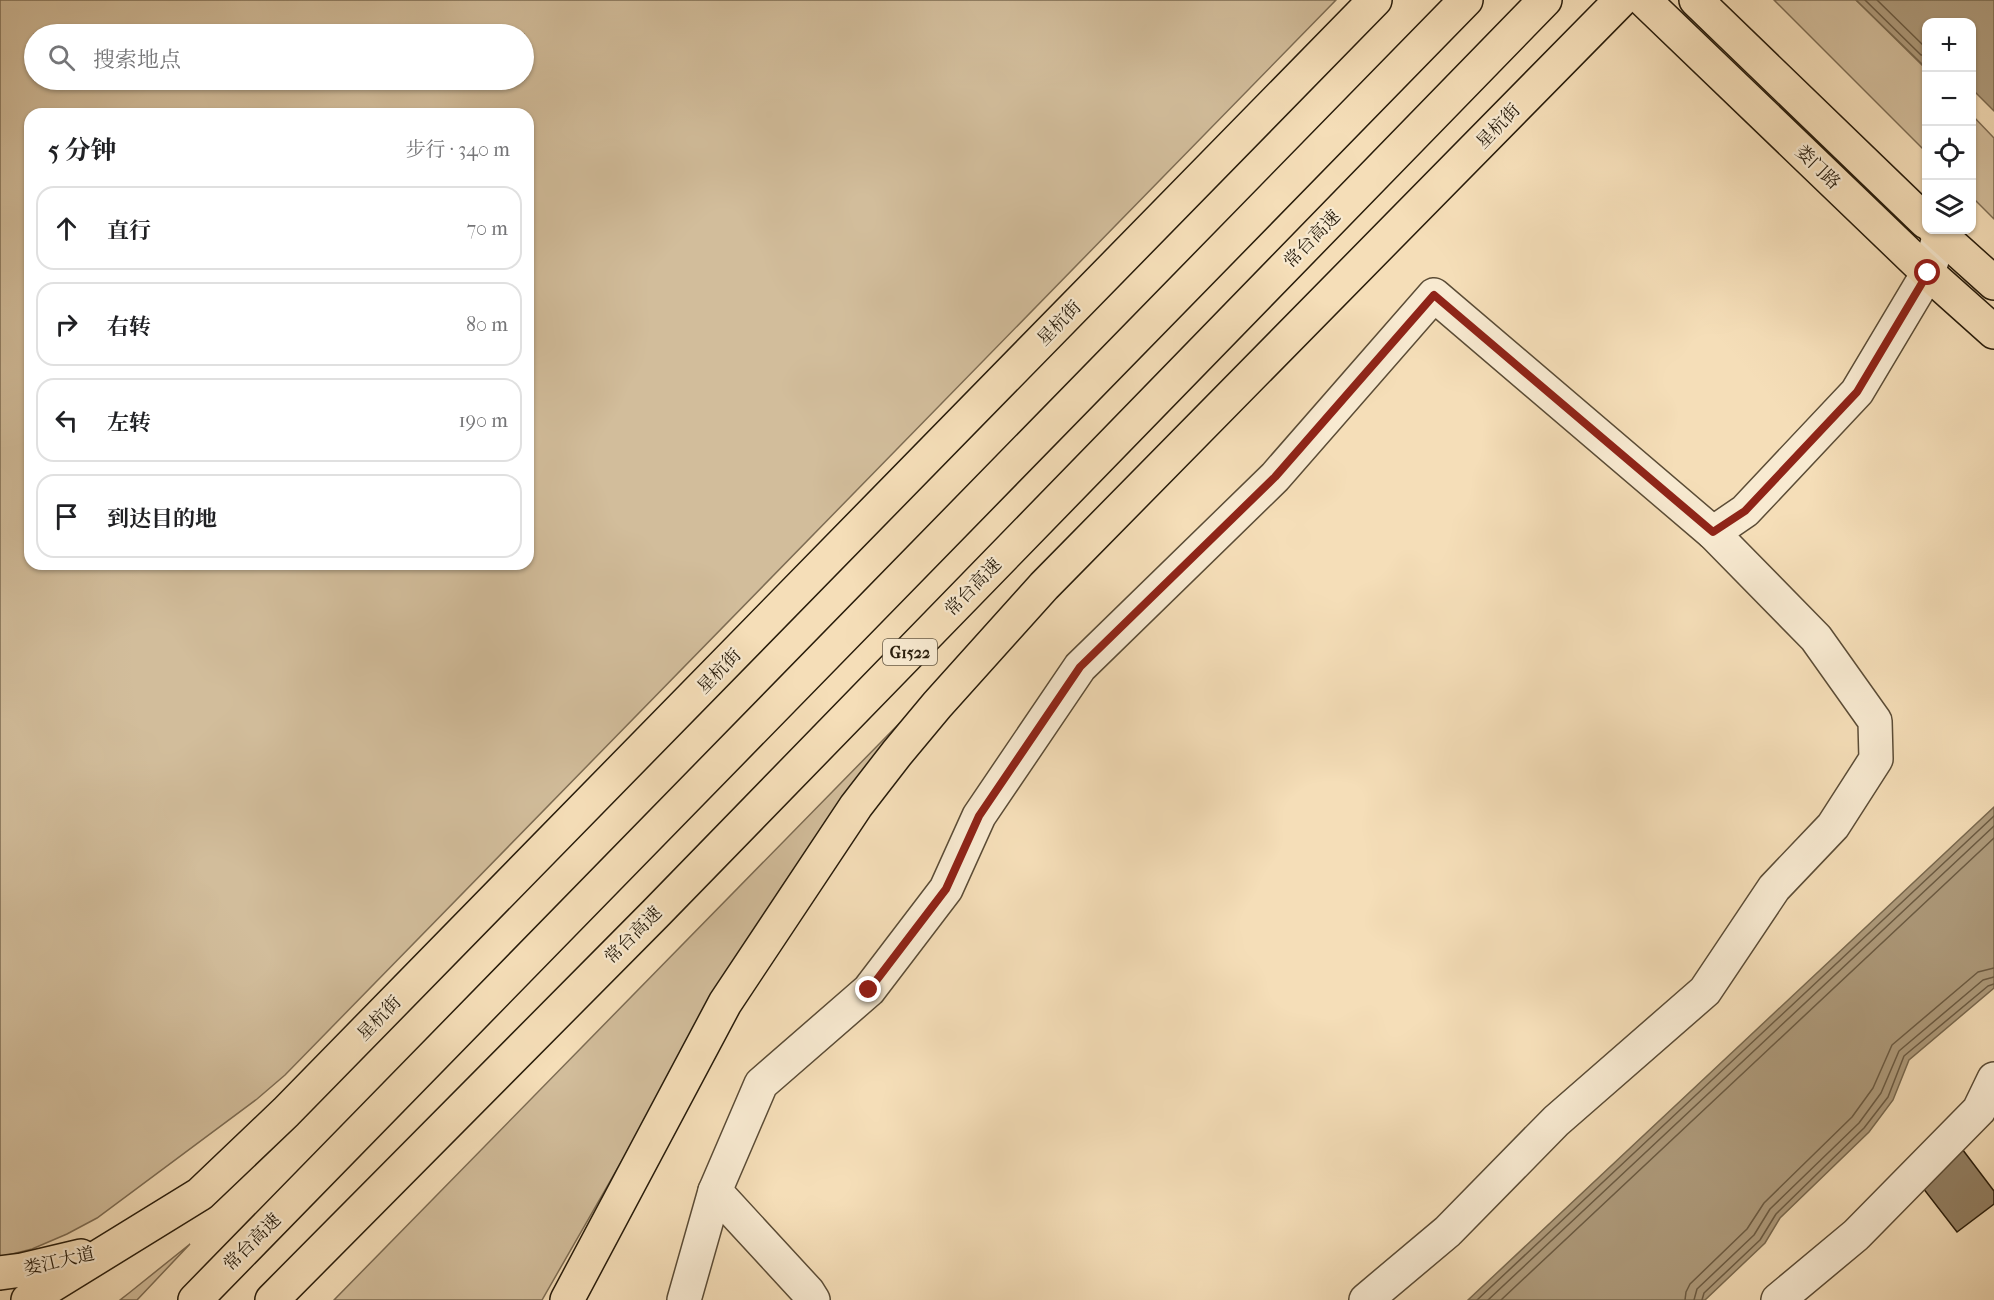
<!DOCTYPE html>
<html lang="zh">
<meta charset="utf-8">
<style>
body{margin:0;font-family:"IM FELL French Canon","Noto Serif SC",serif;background:#f2f2f2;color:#202124}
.controls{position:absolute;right:18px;top:18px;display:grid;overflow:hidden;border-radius:12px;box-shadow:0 2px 4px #0004}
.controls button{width:54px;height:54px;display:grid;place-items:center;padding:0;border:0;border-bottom:2px solid #e0e0e0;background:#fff;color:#202124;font:30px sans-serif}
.stop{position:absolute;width:18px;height:18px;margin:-14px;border:4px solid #8f2418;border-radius:50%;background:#fff}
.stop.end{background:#8f2418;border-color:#fff;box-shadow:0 2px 6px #0008}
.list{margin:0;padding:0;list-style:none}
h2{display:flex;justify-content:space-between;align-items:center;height:78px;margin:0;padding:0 24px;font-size:26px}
h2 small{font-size:20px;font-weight:400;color:#757577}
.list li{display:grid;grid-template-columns:39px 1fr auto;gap:18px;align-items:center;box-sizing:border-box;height:84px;margin:0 12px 12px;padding:0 12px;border:2px solid #e0e0e0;border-radius:18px}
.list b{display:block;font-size:22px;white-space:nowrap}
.list em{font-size:20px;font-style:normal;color:#757577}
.icon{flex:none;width:33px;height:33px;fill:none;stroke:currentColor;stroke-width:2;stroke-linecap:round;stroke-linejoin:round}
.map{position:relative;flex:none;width:1994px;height:1300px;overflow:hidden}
.search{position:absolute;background:#fff;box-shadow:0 2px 4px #0004;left:24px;top:24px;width:510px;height:66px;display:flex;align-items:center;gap:15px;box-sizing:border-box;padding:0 21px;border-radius:33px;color:#757577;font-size:22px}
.panel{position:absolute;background:#fff;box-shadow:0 2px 4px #0004;left:24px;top:108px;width:510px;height:462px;border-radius:18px}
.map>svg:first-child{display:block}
.green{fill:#d2bd9b;stroke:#7d6c53;stroke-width:1.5;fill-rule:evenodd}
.water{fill:#af9c7d;stroke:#79694f;stroke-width:1.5}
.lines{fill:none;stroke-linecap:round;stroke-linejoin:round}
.shore{stroke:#6c5c44;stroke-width:1.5}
.building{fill:#938165;stroke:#281c0b;stroke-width:1.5}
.minor-casing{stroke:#5b4c36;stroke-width:36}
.major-casing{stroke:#281c0b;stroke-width:36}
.highway-casing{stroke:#281c0b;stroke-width:36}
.minor{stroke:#f8ead1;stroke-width:33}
.major{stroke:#f5deb8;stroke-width:33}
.highway{stroke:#f5deb8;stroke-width:33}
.route{stroke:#8f2418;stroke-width:8}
.labels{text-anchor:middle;stroke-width:4.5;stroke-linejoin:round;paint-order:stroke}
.shield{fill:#f8ead1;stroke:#665a46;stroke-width:1.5}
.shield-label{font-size:16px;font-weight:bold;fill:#281c0b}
.street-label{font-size:18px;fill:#281c0b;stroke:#f8ead1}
</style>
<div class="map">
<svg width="1994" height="1300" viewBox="0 0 1994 1300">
<rect width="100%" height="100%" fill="#f5deb8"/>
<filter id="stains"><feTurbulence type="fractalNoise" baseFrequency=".00333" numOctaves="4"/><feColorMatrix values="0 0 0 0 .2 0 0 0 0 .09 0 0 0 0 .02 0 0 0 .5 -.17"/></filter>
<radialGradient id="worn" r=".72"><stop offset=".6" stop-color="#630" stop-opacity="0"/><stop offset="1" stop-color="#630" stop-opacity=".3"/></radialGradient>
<g class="green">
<path d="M 0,0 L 1336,0 L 285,1075 L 257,1099 L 97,1218 L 67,1234 L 32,1249 L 0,1257 ZM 34,34 L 524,34 L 524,80 L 34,80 ZM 30,114 L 528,114 L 528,564 L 30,564 Z"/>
<path d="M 1774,0 L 1856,0 L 1926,69 L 1926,152 Z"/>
<path d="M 1972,115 L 1994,138 L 1994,219 L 1972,197 Z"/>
<path d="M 935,687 L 816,838 L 781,888 L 725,981 L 542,1300 L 334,1300 Z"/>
<path d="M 190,1244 L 137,1300 L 120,1300 L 129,1293 Z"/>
</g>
<g class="water">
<path d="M 1856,0 L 1994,0 L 1994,111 L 1972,89 L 1972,22 L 1926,22 L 1926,59 L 1922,64 Z"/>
<path d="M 1994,807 L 1994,988 L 1909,1060 L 1893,1100 L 1869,1132 L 1780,1218 L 1765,1243 L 1705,1300 L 1468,1300 Z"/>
</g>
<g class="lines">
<g class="shore">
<path d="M 1865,0 L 1921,55 L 1926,55"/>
<path d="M 1877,0 L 1926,48"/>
<path d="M 1477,1300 L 1994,816"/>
<path d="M 1488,1300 L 1994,826"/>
<path d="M 1501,1300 L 1994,838"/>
<path d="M 1685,1300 L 1686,1292 L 1690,1284 L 1747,1229 L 1764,1203 L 1852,1117 L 1873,1088 L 1892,1045 L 1978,972 L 1994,968"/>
<path d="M 1694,1300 L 1697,1289 L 1754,1235 L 1770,1209 L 1859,1123 L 1881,1093 L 1899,1051 L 1983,980 L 1994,977"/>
<path d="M 1702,1300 L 1704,1293 L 1760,1240 L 1776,1214 L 1864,1128 L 1888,1097 L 1904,1056 L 1988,986 L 1994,984"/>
</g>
</g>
<path class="building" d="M 1953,1137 L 1994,1191 L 1994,1204 L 1957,1232 L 1909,1170 Z"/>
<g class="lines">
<defs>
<g id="minor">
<path d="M 1713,533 L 1745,511 L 1857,392 L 1928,273 L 1940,235"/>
<path d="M 715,1191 L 808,1292 L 813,1300"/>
<path d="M 684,1300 L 715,1191 L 761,1084 L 869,990 L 946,889 L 979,816 L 1080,667 L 1275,477 L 1434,295 L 1713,533 L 1816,638 L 1875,721 L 1876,759 L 1833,826 L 1774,888 L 1705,991 L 1556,1121 L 1448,1231 L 1366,1300"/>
<path d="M 1778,1300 L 1856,1235 L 1979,1110 L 1994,1079"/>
</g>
<g id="major">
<path d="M 1644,0 L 1928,273 L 1994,332"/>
<path d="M 1696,0 L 1926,222"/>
<path d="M 1935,230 L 1994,283"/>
<path d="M 0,1273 L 22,1270 L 81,1256"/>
<path d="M 28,1300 L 200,1194 L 286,1112 L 1375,0"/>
<path d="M 567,1300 L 725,1003 L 856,806 L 897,753 L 937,705 L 1044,586 L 1621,0"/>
</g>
<g id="highway">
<path d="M 195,1300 L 1466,0"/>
<path d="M 272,1300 L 656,913 L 1545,0"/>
</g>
</defs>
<use href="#minor" class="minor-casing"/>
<use href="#major" class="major-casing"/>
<use href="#highway" class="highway-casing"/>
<use href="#minor" class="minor"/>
<use href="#major" class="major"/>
<use href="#highway" class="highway"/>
</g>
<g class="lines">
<path class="route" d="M 869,990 L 946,889 L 979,816 L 1080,667 L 1275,477 L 1434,295 L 1713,532 L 1745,511 L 1857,392 L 1928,273"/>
</g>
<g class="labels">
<rect class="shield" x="883" y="639" width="54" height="26" rx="4.5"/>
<g class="shield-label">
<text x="910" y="658">G1522</text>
</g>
<g class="street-label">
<text transform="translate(1498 126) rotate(-46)" y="6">星杭街</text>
<text transform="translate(1818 167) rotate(44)" y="6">娄门路</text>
<text transform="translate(1312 239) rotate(-46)" y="6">常台高速</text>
<text transform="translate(1059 323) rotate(-46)" y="6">星杭街</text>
<text transform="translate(973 587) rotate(-46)" y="6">常台高速</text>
<text transform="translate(719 671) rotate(-46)" y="6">星杭街</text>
<text transform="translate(633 935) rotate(-45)" y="6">常台高速</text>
<text transform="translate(379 1018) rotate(-46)" y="6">星杭街</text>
<text transform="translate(252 1242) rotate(-45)" y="6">常台高速</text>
<text transform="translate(59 1261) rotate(-13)" y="6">娄江大道</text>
</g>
</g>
<rect width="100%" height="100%" filter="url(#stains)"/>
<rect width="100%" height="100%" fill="url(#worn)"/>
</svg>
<div class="controls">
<button>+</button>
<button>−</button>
<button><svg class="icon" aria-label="locate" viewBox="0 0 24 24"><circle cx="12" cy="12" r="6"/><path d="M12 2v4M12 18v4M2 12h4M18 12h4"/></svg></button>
<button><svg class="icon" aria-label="layers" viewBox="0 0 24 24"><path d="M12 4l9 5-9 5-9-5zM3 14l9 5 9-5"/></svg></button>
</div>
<div class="stop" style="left:1928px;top:273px"></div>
<div class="stop end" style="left:869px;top:990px"></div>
<div class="search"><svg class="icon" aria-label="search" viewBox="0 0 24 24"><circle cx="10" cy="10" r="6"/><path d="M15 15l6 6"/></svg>搜索地点</div>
<section class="panel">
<h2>5 分钟<small>步行 · 340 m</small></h2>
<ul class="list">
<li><svg class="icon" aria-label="ahead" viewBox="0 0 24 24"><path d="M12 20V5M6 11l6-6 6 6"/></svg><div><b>直行</b></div><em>70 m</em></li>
<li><svg class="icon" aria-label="right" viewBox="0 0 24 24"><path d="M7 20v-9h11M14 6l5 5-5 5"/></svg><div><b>右转</b></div><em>80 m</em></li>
<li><svg class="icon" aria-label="left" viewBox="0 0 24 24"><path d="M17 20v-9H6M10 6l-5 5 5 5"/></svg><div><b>左转</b></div><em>190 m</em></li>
<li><svg class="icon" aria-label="arrive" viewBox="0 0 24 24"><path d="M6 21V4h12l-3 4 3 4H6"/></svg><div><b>到达目的地</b></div></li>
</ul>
</section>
</div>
